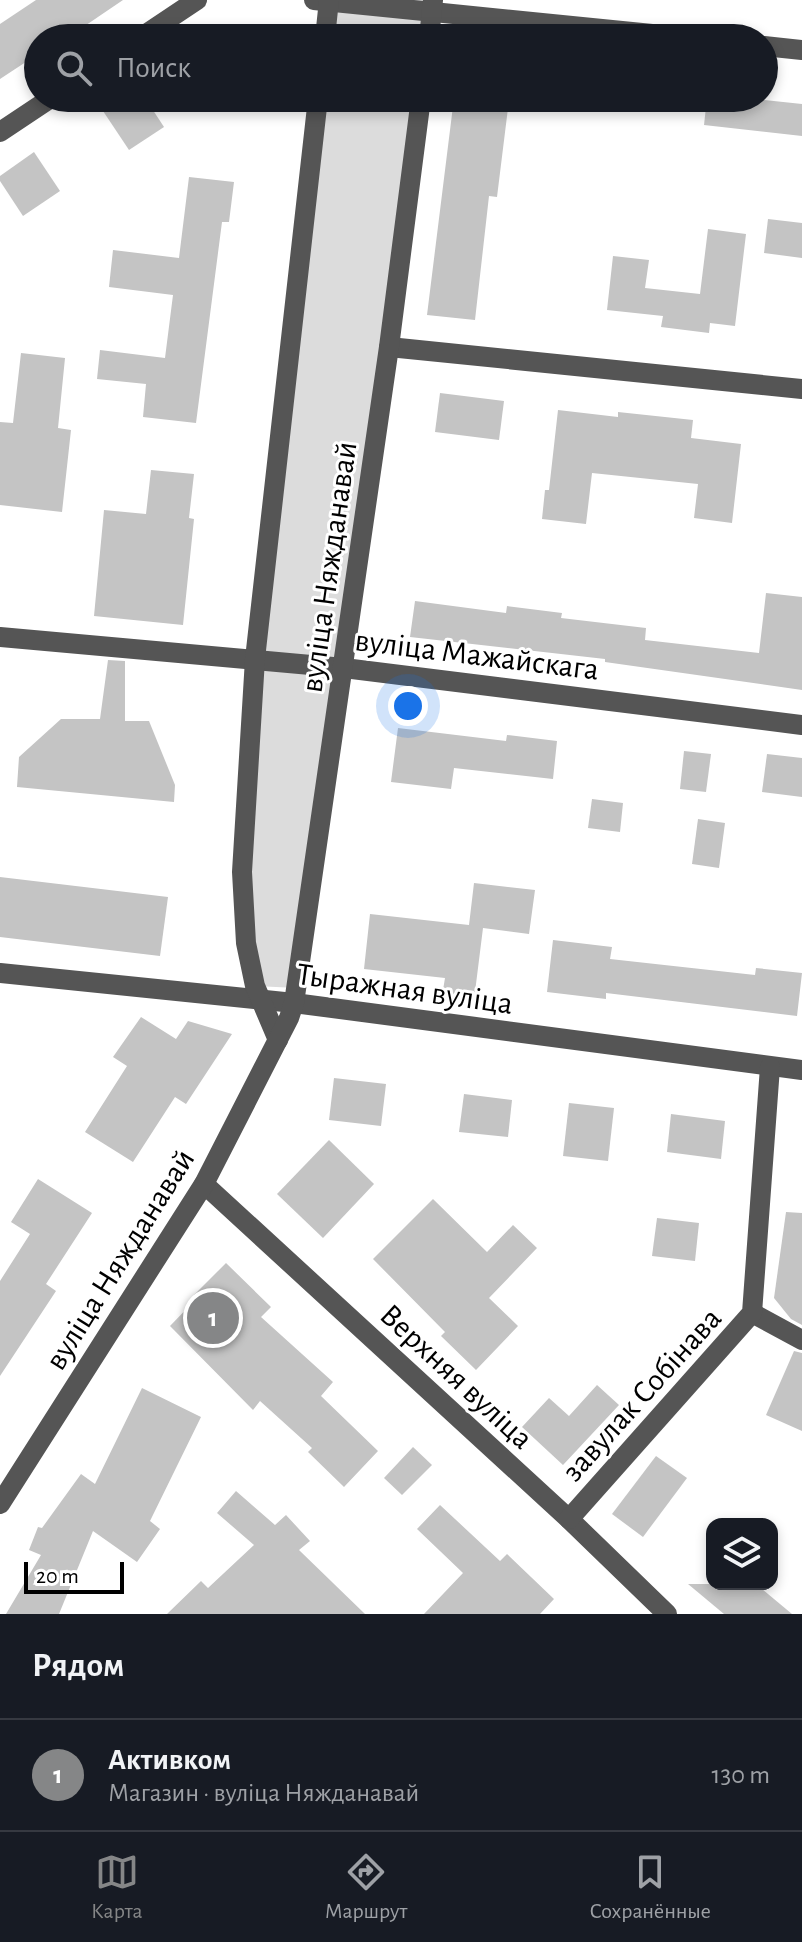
<!DOCTYPE html>
<html lang="ru">
<meta charset="utf-8">
<style>
body{margin:0;font-family:"Alegreya Sans",sans-serif;background:#242831;color:#f1f3f6}
.controls{position:absolute;right:24px;bottom:24px;display:grid;overflow:hidden;border-radius:16px;box-shadow:0 4px 12px #0003}
.controls button{width:72px;height:72px;display:grid;place-items:center;padding:0;border:0;border-bottom:2px solid #363941;background:#171b24;color:#f1f3f6;font:40px sans-serif}
.scale{position:absolute;left:24px;bottom:20px;width:100px;box-sizing:border-box;padding-left:8px;border:4px solid #000;border-top:0;font-size:22px;line-height:28px;white-space:nowrap;color:#000;-webkit-text-stroke:6px #fff;paint-order:stroke}
.you{position:absolute;left:408px;top:706px;width:28px;height:28px;margin:-20px;border:6px solid #fff;border-radius:50%;background:#1a73e8;box-shadow:0 0 0 12px #1a73e833}
.badge{display:grid;place-items:center;width:52px;height:52px;border-radius:50%;background:#858687;color:#fff;font-size:26px;font-weight:700}
.pin{position:absolute;translate:-50% -50%;border:4px solid #fff;box-shadow:0 2px 8px #0006}
.list{margin:0;padding:0;list-style:none}
h2{display:flex;justify-content:space-between;align-items:center;height:104px;margin:0;padding:0 32px;font-size:34px}
h2 small{font-size:26px;font-weight:400;color:#9ea1a6}
.list li{display:grid;grid-template-columns:52px 1fr auto;gap:24px;align-items:center;box-sizing:border-box;height:112px;padding:0 32px;border-top:2px solid #363941}
.list b{display:block;font-size:30px;white-space:nowrap}
.list p{margin:0;font-size:26px;white-space:nowrap;color:#9ea1a6}
.list em{font-size:26px;font-style:normal;color:#9ea1a6}
.icon{flex:none;width:44px;height:44px;fill:none;stroke:currentColor;stroke-width:2;stroke-linecap:round;stroke-linejoin:round}
.map{position:relative;flex:none;width:802px;height:1614px;overflow:hidden}
.search{position:absolute;background:#171b24;box-shadow:0 4px 12px #0003;left:24px;right:24px;top:24px;height:88px;display:flex;align-items:center;gap:20px;box-sizing:border-box;padding:0 28px;border-radius:44px;color:#9ea1a6;font-size:30px}
.sheet{height:216px;background:#171b24}
nav{display:flex;justify-content:space-around;align-items:center;box-sizing:border-box;height:112px;border-top:2px solid #363941;background:#171b24;font-size:22px;color:#9ea1a6}
nav a{display:grid;justify-items:center;gap:4px}
nav .on{color:#858687}
.map>svg:first-child{display:block}
.green{fill:#dcdcdc}
.building{fill:#c4c4c4}
.lines{fill:none;stroke-linecap:round;stroke-linejoin:round}
.minor{stroke:#555;stroke-width:20}
.labels{text-anchor:middle;stroke-width:6;stroke-linejoin:round;paint-order:stroke}
.street-label{font-size:32px;fill:#000;stroke:#fff}
</style>
<div class="map">
<svg width="802" height="1614" viewBox="0 0 802 1614">
<rect width="100%" height="100%" fill="#fff"/>
<g class="green">
<path d="M 329,0 L 433,0 L 429,38 L 325,38 Z"/>
<path d="M 318,98 L 421,98 L 297,988 L 255,986 L 246,943 L 255,659 Z"/>
</g>
<g class="building">
<path d="M 36,0 L 123,0 L 67,38 L 38,38 L 38,54 L 0,79 L 0,24 Z"/>
<path d="M 123,98 L 145,98 L 164,127 L 129,150 L 103,111 Z"/>
<path d="M 454,98 L 509,100 L 497,197 L 489,196 L 475,320 L 427,315 Z"/>
<path d="M 707,98 L 747,98 L 802,104 L 802,136 L 704,125 Z"/>
<path d="M 34,152 L 60,191 L 23,216 L 0,181 L 0,176 Z"/>
<path d="M 189,177 L 234,182 L 229,222 L 222,222 L 196,423 L 143,417 L 146,384 L 97,379 L 100,350 L 165,358 L 173,295 L 109,287 L 113,250 L 179,258 Z"/>
<path d="M 768,219 L 802,223 L 802,258 L 764,253 Z"/>
<path d="M 708,229 L 746,234 L 735,326 L 710,323 L 709,333 L 661,327 L 663,316 L 607,310 L 613,256 L 649,260 L 645,288 L 700,294 Z"/>
<path d="M 21,353 L 65,358 L 58,428 L 71,430 L 62,512 L 0,505 L 0,422 L 13,423 Z"/>
<path d="M 440,393 L 504,401 L 499,440 L 435,432 Z"/>
<path d="M 558,410 L 618,417 L 618,412 L 693,420 L 691,438 L 741,444 L 732,523 L 694,518 L 698,484 L 592,473 L 586,524 L 542,519 L 545,490 L 549,490 Z"/>
<path d="M 151,470 L 194,474 L 189,518 L 194,519 L 183,625 L 94,616 L 104,510 L 146,514 Z"/>
<path d="M 766,593 L 802,597 L 802,690 L 605,662 L 605,659 L 410,637 L 415,601 L 506,613 L 507,606 L 562,613 L 561,618 L 646,628 L 645,640 L 759,653 Z"/>
<path d="M 108,660 L 125,661 L 125,721 L 149,721 L 175,785 L 174,802 L 17,787 L 19,757 L 61,719 L 100,719 Z"/>
<path d="M 398,728 L 506,741 L 507,735 L 557,741 L 553,779 L 454,768 L 451,789 L 391,782 Z"/>
<path d="M 684,751 L 711,754 L 706,792 L 680,789 Z"/>
<path d="M 767,754 L 802,758 L 802,797 L 762,792 Z"/>
<path d="M 592,799 L 623,803 L 620,832 L 588,828 Z"/>
<path d="M 698,819 L 725,823 L 719,868 L 692,864 Z"/>
<path d="M 0,877 L 168,897 L 160,956 L 0,937 Z"/>
<path d="M 474,883 L 535,890 L 529,934 L 483,928 L 474,1000 L 442,996 L 445,978 L 364,969 L 370,914 L 469,925 Z"/>
<path d="M 553,940 L 612,947 L 610,959 L 755,975 L 756,968 L 802,973 L 797,1016 L 606,993 L 606,999 L 547,992 Z"/>
<path d="M 141,1017 L 176,1039 L 188,1021 L 232,1034 L 186,1104 L 175,1097 L 133,1162 L 85,1132 L 127,1066 L 113,1057 Z"/>
<path d="M 334,1078 L 386,1084 L 381,1126 L 329,1120 Z"/>
<path d="M 464,1094 L 512,1100 L 508,1137 L 459,1132 Z"/>
<path d="M 569,1103 L 614,1108 L 608,1161 L 563,1156 Z"/>
<path d="M 671,1114 L 725,1121 L 721,1159 L 667,1152 Z"/>
<path d="M 329,1140 L 374,1184 L 323,1238 L 277,1194 Z"/>
<path d="M 38,1179 L 92,1213 L 46,1284 L 56,1291 L 0,1376 L 0,1281 L 30,1234 L 11,1222 Z"/>
<path d="M 433,1199 L 487,1252 L 513,1225 L 537,1248 L 489,1298 L 518,1326 L 476,1370 L 441,1336 L 445,1332 L 373,1259 Z"/>
<path d="M 786,1212 L 802,1213 L 802,1325 L 791,1319 L 774,1298 Z"/>
<path d="M 657,1218 L 699,1223 L 695,1261 L 652,1256 Z"/>
<path d="M 226,1263 L 271,1307 L 261,1317 L 333,1382 L 321,1396 L 378,1451 L 344,1487 L 308,1452 L 312,1448 L 260,1401 L 253,1410 L 170,1326 L 197,1298 L 194,1295 Z"/>
<path d="M 794,1351 L 802,1353 L 802,1431 L 766,1415 Z"/>
<path d="M 597,1385 L 619,1405 L 563,1465 L 522,1427 L 549,1398 L 569,1416 Z"/>
<path d="M 142,1388 L 201,1417 L 150,1521 L 160,1529 L 137,1562 L 93,1531 L 59,1614 L 6,1614 L 41,1555 L 29,1550 L 38,1527 L 42,1528 L 81,1474 L 95,1484 Z"/>
<path d="M 413,1447 L 432,1465 L 402,1495 L 384,1478 Z"/>
<path d="M 656,1456 L 687,1478 L 643,1537 L 612,1514 Z"/>
<path d="M 236,1491 L 275,1525 L 286,1515 L 310,1541 L 299,1550 L 365,1614 L 167,1614 L 201,1581 L 208,1588 L 254,1545 L 217,1513 Z"/>
<path d="M 440,1505 L 500,1561 L 507,1554 L 554,1599 L 540,1614 L 424,1614 L 463,1573 L 417,1529 Z"/>
<path d="M 688,1584 L 756,1584 L 792,1614 L 724,1614 Z"/>
</g>
<g class="lines">
<g class="minor">
<path d="M 314,0 L 692,38"/>
<path d="M 140,38 L 197,0"/>
<path d="M 325,38 L 329,0"/>
<path d="M 429,38 L 433,0"/>
<path d="M 764,46 L 802,50"/>
<path d="M 0,132 L 51,98"/>
<path d="M 389,347 L 802,389"/>
<path d="M 0,637 L 344,668 L 802,725"/>
<path d="M 0,973 L 294,1003 L 802,1070"/>
<path d="M 278,1040 L 255,986 L 246,943 L 242,872 L 255,659 L 318,98"/>
<path d="M 204,1184 L 569,1519 L 667,1614"/>
<path d="M 752,1313 L 802,1340"/>
<path d="M 0,1504 L 204,1184 L 289,1018 L 294,1003 L 389,347 L 421,98"/>
<path d="M 569,1519 L 752,1313 L 770,1067"/>
</g>
</g>
<g class="labels">
<g class="street-label">
<text transform="translate(328 567) rotate(-82)" y="11">вуліца Няжданавай</text>
<text transform="translate(477 654) rotate(7)" y="11">вуліца Мажайскага</text>
<text transform="translate(405 988) rotate(8)" y="11">Тыражная вуліца</text>
<text transform="translate(119 1259) rotate(-58)" y="11">вуліца Няжданавай</text>
<text transform="translate(457 1376) rotate(43)" y="11">Верхняя вуліца</text>
<text transform="translate(641 1394) rotate(-48)" y="11">завулак Собінава</text>
</g>
</g>
</svg>
<div class="controls">
<button><svg class="icon" aria-label="layers" viewBox="0 0 24 24"><path d="M12 4l9 5-9 5-9-5zM3 14l9 5 9-5"/></svg></button>
</div>
<div class="scale">20 m</div>
<div class="you"></div>
<div class="pin badge" style="left:213px;top:1318px">1</div>
<div class="search"><svg class="icon" aria-label="search" viewBox="0 0 24 24"><circle cx="10" cy="10" r="6"/><path d="M15 15l6 6"/></svg>Поиск</div>
</div>
<section class="sheet">
<h2>Рядом<small></small></h2>
<ul class="list">
<li><span class="badge">1</span><div><b>Активком</b><p>Магазин · вуліца Няжданавай</p></div><em>130 m</em></li>
</ul>
</section>
<nav>
<a class="on"><svg class="icon" aria-label="map" viewBox="0 0 24 24"><path d="M3 6l6-2 6 2 6-2v14l-6 2-6-2-6 2zM9 4v14M15 6v14"/></svg>Карта</a>
<a><svg class="icon" aria-label="directions" viewBox="0 0 24 24"><path d="M12 3l9 9-9 9-9-9zM9 14v-3h6M13 9l2 2-2 2"/></svg>Маршрут</a>
<a><svg class="icon" aria-label="saved" viewBox="0 0 24 24"><path d="M7 4h10v16l-5-4-5 4z"/></svg>Сохранённые</a>
</nav>
